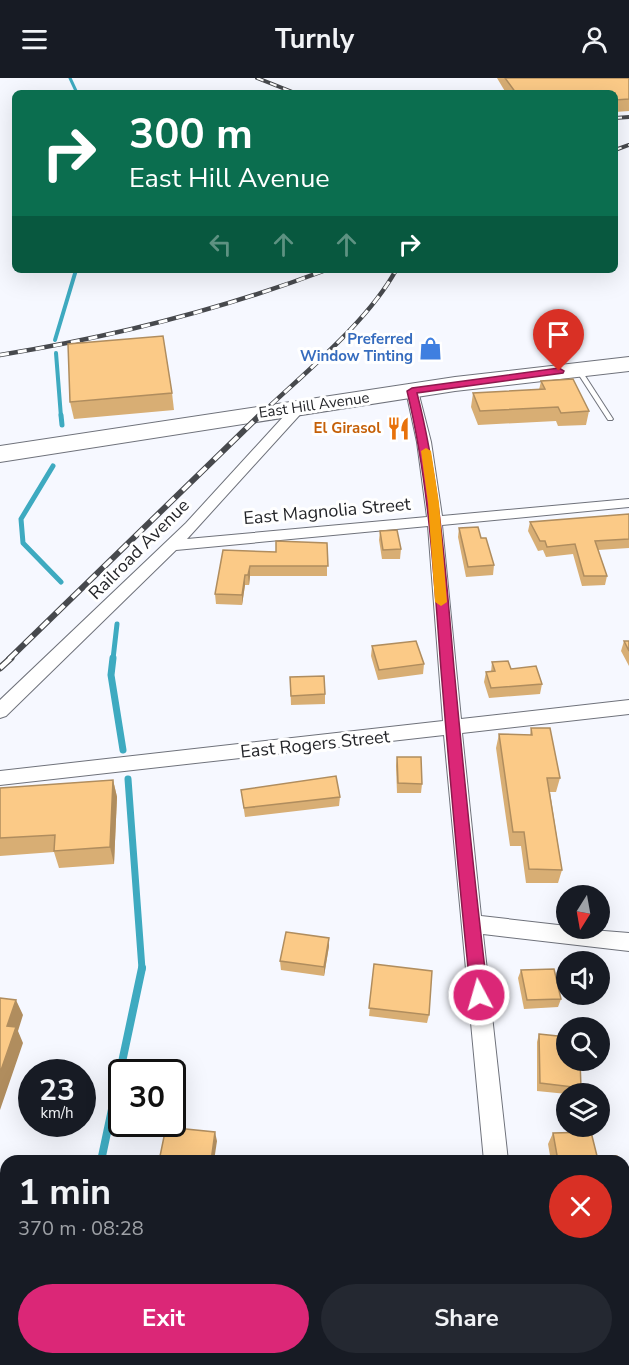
<!DOCTYPE html>
<html lang="en">
<head>
<meta charset="utf-8">
<style>
	body { margin:0; font-family:"Nunito Sans",sans-serif; background:#242831; color:#f1f3f6; height:100vh; display:flex; flex-direction:column; font-size:22px; white-space:nowrap }
	* { box-sizing:border-box; margin:0 }
	p { font-size:20px; color:#9ea1a6 }
	.icon { flex:none; width:33px; height:33px; fill:none; stroke:currentColor; stroke-width:2; stroke-linecap:round; stroke-linejoin:round }
	.map { position:relative; flex:1; overflow:hidden }
	.panel { position:absolute; left:0px; top:1077px; width:630px; height:210px; display:flex; flex-direction:column; background:#171b24; border-radius:18px 18px 0 0; box-shadow:0 6px 24px #0002 }
	.panel>* { flex:none }
	.hud { position:absolute; left:12px; top:12px; width:606px; height:183px; border-radius:9px; box-shadow:0 6px 24px #0002; background:#0b6e4f; color:#fff; overflow:hidden }
	.needle { width:39px; rotate:191deg }
	.fabs { position:absolute; left:556px; top:807px; display:grid; gap:12px }
	.fabs a { display:grid; place-items:center; width:54px; height:54px; border-radius:50%; background:#171b24; box-shadow:0 6px 24px #0002; font-size:30px }
	.speed { position:absolute; left:18px; top:981px; display:flex; gap:12px; font-size:30px; font-weight:700; text-align:center }
	.speed>* { display:grid; place-content:center; width:78px; height:78px; border-radius:50%; background:#171b24; box-shadow:0 6px 24px #0002; line-height:1 }
	.speed small { font-size:15px; font-weight:400 }
	.speed .limit { border:3px solid #111; border-radius:9px; background:#fff; color:#111 }
	.pin { position:absolute; display:grid; place-items:center; width:51px; height:51px; color:#fff; margin:-62px -26px; border-radius:50% 50% 50% 0; rotate:-45deg; box-shadow:0 0 6px #0007 }
	.pin .icon { rotate:45deg }
	.me { position:absolute; width:66px; margin:-33px; rotate:354deg; stroke-linejoin:round; filter:drop-shadow(0 0 4px #0008) }
	.turn { display:flex; align-items:center; gap:21px; height:126px; padding:0 18px; font-size:27px }
	.turn .icon { width:78px; height:78px; stroke-width:2.5 }
	.turn b { display:block; font-size:42px; line-height:51px }
	.lanes { display:flex; align-items:center; height:57px; padding:0 18px; background:#0003; justify-content:center; gap:30px; direction:ltr }
	.lanes .off { opacity:.35 }
	.round { display:grid; place-items:center; flex:none; width:63px; height:63px; border-radius:32px; background:#242831 }
	.overview { display:flex; align-items:center; justify-content:space-between; height:102px; padding:0 18px }
	h1 { font-size:36px; font-weight:700; line-height:45px }
	.action { display:flex; gap:12px; margin-top:auto; padding:12px 18px }
	.action a { flex:1; height:69px; border-radius:36px; background:#db2777; color:#fff; font-size:24px; font-weight:700; line-height:69px; text-align:center }
	.action a+a { background:#242831; color:#f1f3f6 }
	header { display:flex; justify-content:space-between; align-items:center; height:78px; padding:0 18px; background:#171b24; font-size:27px; font-weight:700 }
	.map>svg:first-child { display:block }
	.lines { fill:none; stroke-linecap:round; stroke-linejoin:round }
	.stream-far4 { stroke:#3eaac0; stroke-width:3 }
	.stream-far3 { stroke:#3eaac0; stroke-width:4 }
	.stream-far2 { stroke:#3eaac0; stroke-width:5 }
	.stream-far1 { stroke:#3eaac0; stroke-width:7 }
	.stream { stroke:#3eaac0; stroke-width:8 }
	.lane-casing { stroke:#6f727b; stroke-width:2 }
	.street-casing { stroke:#6f727b; stroke-width:2 }
	.secondary-casing { stroke:#6f727b; stroke-width:2 }
	.highway-casing { stroke:#6f727b; stroke-width:2 }
	.lane { fill:#fff; fill-rule:evenodd }
	.street { fill:#fff; fill-rule:evenodd }
	.secondary { fill:#fff; fill-rule:evenodd }
	.highway { fill:#fff; fill-rule:evenodd }
	.rail-far3-casing { stroke:#47494d; stroke-width:4 }
	.rail-far2-casing { stroke:#47494d; stroke-width:4.5 }
	.rail-far1-casing { stroke:#47494d; stroke-width:6 }
	.rail-casing { stroke:#47494d; stroke-width:7 }
	.rail-far3 { stroke:#fff; stroke-width:2; stroke-dasharray:7; stroke-linecap:butt }
	.rail-far2 { stroke:#fff; stroke-width:3; stroke-dasharray:9; stroke-linecap:butt }
	.rail-far1 { stroke:#fff; stroke-width:4; stroke-dasharray:11; stroke-linecap:butt }
	.rail { stroke:#fff; stroke-width:4.5; stroke-dasharray:14; stroke-linecap:butt }
	.wall { fill:#d8ae74 }
	.shaded-wall { fill:#b08d5e }
	.building { fill:#fbca87; stroke:#b08d5e; stroke-width:1.5 }
	.route { fill:#db2777; stroke:#8e194d; stroke-width:1.5 }
	.slow { fill:#f59e0b }
	.labels { text-anchor:middle; stroke-width:6; stroke-linejoin:round; paint-order:stroke }
	.far-shop-label { font-size:15px; font-weight:bold; fill:#366cbe; stroke:#fff; text-anchor:end }
	.far-street-label { font-size:15px; fill:#25262a; stroke:#fff }
	.far-food-label { font-size:15px; font-weight:bold; fill:#c56008; stroke:#fff; text-anchor:end }
	.street-label { font-size:18px; fill:#25262a; stroke:#fff }
</style>
</head>
<body>
<header><svg class="icon" aria-label="menu" viewBox="0 0 24 24"><path d="M4 6h16M4 12h16M4 18h16"/></svg>Turnly<svg class="icon" aria-label="person" viewBox="0 0 24 24"><circle cx="12" cy="8" r="4"/><path d="M4 21q1-7 8-7t8 7"/></svg></header>
<div class="map">
<svg width="629" height="1287" viewBox="0 0 629 1287">
	<rect width="100%" height="100%" fill="#f6f8ff"/>
	<g class="lines">
		<polyline class="stream-far4" points="70,0 77,15"/>
		<g class="stream-far3">
			<polyline points="55,262 76,192"/>
			<polyline points="56,275 61,339"/>
		</g>
		<g class="stream-far2">
			<polyline points="61,337 62,347"/>
			<polyline points="53,388 21,441 23,465 61,504"/>
			<polyline points="113,581 117,546"/>
		</g>
		<g class="stream-far1">
			<polyline points="113,580 111,597 123,672"/>
			<polyline points="128,701 142,891"/>
		</g>
		<g class="stream">
			<polyline points="101,1083 142,890"/>
			<polyline points="49,1287 52,1281"/>
		</g>
		<defs>
			<polygon id="lane" points="576,290 580,290 613,341 612,342 608,342 575,291"/>
			<g id="street">
				<polygon points="412,309 418,313 431,364 442,438 629,421 629,429 442,447 461,641 629,622 629,636 462,655 481,838 567,848 567,850 629,855 629,873 483,856 508,1083 484,1083 444,657 0,707 0,693 443,643 428,448 176,472 6,638 0,640 0,622 186,445 294,327 299,326 306,330 187,461 427,439 417,364 406,313"/>
				<rect x="500" y="1281" width="28" height="6"/>
			</g>
			<g id="secondary">
				<polygon points="0,1191 6,1192 6,1230 0,1229"/>
				<polygon points="624,1267 629,1269 629,1287 562,1287 559,1281 624,1281"/>
			</g>
			<polygon id="highway" points="629,279 629,293 455,313 0,384 0,368 455,299"/>
		</defs>
		<use href="#lane" class="lane-casing"/>
		<use href="#street" class="street-casing"/>
		<use href="#secondary" class="secondary-casing"/>
		<use href="#highway" class="highway-casing"/>
		<use href="#lane" class="lane"/>
		<use href="#street" class="street"/>
		<use href="#secondary" class="secondary"/>
		<use href="#highway" class="highway"/>
		<defs>
			<g id="rail-far3">
				<polyline points="257,0 295,15"/>
				<polyline points="615,40 629,39"/>
				<polyline points="615,72 629,67"/>
			</g>
			<g id="rail-far2">
				<path d="M0,277C112,259 220,232 326,192"/>
				<path d="M258,339C303,296 367,245 396,192"/>
			</g>
			<polyline id="rail-far1" points="9,581 260,337"/>
			<polyline id="rail" points="0,590 11,580"/>
		</defs>
		<use href="#rail-far3" class="rail-far3-casing"/>
		<use href="#rail-far2" class="rail-far2-casing"/>
		<use href="#rail-far1" class="rail-far1-casing"/>
		<use href="#rail" class="rail-casing"/>
		<use href="#rail-far3" class="rail-far3"/>
		<use href="#rail-far2" class="rail-far2"/>
		<use href="#rail-far1" class="rail-far1"/>
		<use href="#rail" class="rail"/>
	</g>
	<g class="wall">
		<polygon points="497,0 629,0 629,33 615,34 615,15 506,15"/>
		<polygon points="541,303 589,333 586,347 558,348 556,343 478,347 471,329 473,315 539,312"/>
		<polygon points="172,315 174,332 74,341 70,324"/>
		<polygon points="629,436 629,470 598,472 607,498 605,507 582,508 573,476 546,479 543,472 538,473 528,453 530,444"/>
		<polygon points="459,450 494,487 493,497 466,499 458,459"/>
		<polygon points="380,453 401,471 400,481 382,481 379,462"/>
		<polygon points="327,465 327,498 250,498 249,507 245,507 242,527 216,526 215,516 223,472 276,474"/>
		<polygon points="624,563 629,563 629,588 621,573"/>
		<polygon points="372,568 424,586 423,596 378,602 371,578"/>
		<polygon points="492,584 511,591 542,606 540,616 489,620 484,604 486,594 491,594"/>
		<polygon points="290,599 325,616 325,626 291,627"/>
		<polygon points="531,650 560,700 556,714 550,714 562,792 558,805 526,805 521,768 510,768 496,670 499,656 530,657"/>
		<polygon points="397,679 422,706 421,715 397,715 396,688"/>
		<polygon points="113,702 117,719 114,786 59,790 54,774 0,778 0,710"/>
		<polygon points="241,712 340,719 339,728 245,739"/>
		<polygon points="329,868 324,898 281,892 280,883"/>
		<polygon points="374,886 429,937 427,945 369,938"/>
		<polygon points="521,892 561,921 558,929 524,931 518,900"/>
		<polygon points="539,956 581,1010 578,1016 567,1016 537,1013 537,964"/>
		<polygon points="553,1055 597,1078 619,1083 551,1083 548,1066"/>
		<polygon points="624,1188 629,1189 629,1225 624,1225"/>
	</g>
	<g class="shaded-wall">
		<polygon points="250,488 250,498 249,507 248,497"/>
		<polygon points="245,497 245,507 242,527 242,517"/>
		<polygon points="113,702 117,719 114,786 110,769"/>
		<polygon points="329,860 329,868 324,898 324,889"/>
		<polygon points="16,922 23,937 18,953 23,965 0,1032 0,995 7,948"/>
		<polygon points="215,1054 217,1063 214,1083 211,1083"/>
	</g>
	<g class="building">
		<polygon points="505,0 629,0 629,21 615,22 615,15 516,15"/>
		<polygon points="163,258 172,315 70,324 68,266"/>
		<polygon points="573,301 589,333 561,335 558,329 480,333 473,315 545,311 541,303"/>
		<polygon points="629,436 629,461 595,463 607,498 584,498 575,466 547,469 545,463 540,463 530,444"/>
		<polygon points="478,449 481,460 486,460 494,487 468,489 459,450"/>
		<polygon points="397,452 401,471 383,472 380,453"/>
		<polygon points="276,463 327,465 328,488 250,488 248,497 245,497 242,517 215,516 223,472 276,474"/>
		<polygon points="416,563 424,586 379,592 372,568"/>
		<polygon points="624,563 629,563 629,573"/>
		<polygon points="508,583 511,591 536,588 542,606 491,610 486,594 495,593 492,584"/>
		<polygon points="324,598 325,616 291,618 290,599"/>
		<polygon points="531,650 550,650 560,700 547,700 562,792 529,791 524,754 513,754 499,656 532,657"/>
		<polygon points="397,679 421,679 422,706 398,705"/>
		<polygon points="336,698 340,719 244,730 241,712"/>
		<polygon points="113,702 110,769 54,773 55,757 0,760 0,710"/>
		<polygon points="286,854 329,860 324,889 280,883"/>
		<polygon points="374,886 432,893 429,937 369,930"/>
		<polygon points="554,891 561,921 527,922 521,892"/>
		<polygon points="0,920 16,922 7,948 16,949 0,995"/>
		<polygon points="539,956 567,959 567,982 580,982 581,1010 540,1005"/>
		<polygon points="166,1049 215,1054 211,1083 159,1083"/>
		<polygon points="591,1054 597,1078 617,1078 619,1083 558,1083 553,1055"/>
		<polygon points="624,1106 628,1122 624,1122"/>
		<polygon points="624,1188 629,1189 629,1219 624,1218"/>
	</g>
	<path class="route" d="M559,290L564,293L563,295L417,315C440,405 446,498 454,590C464,699 475,808 488,917L485,923L479,925L473,923L471,917C459,809 450,700 441,592C434,498 429,404 407,313L412,310Z"/>
	<polygon class="slow" points="426,370 431,373 439,425 447,524 441,528 435,524 428,425 421,373"/>
	<defs>
		<symbol id="shop-bare" viewBox="-9 -9 18 18"><path d="M-5-2.5h2.3a2.7 3.5 0 0 1 5.4 0H5L5.5 6h-11ZM-1.5-2.5h3a1.5 2.3 0 0 0-3 0Z" fill="#3f7fe0" stroke="#fff" stroke-width="2.5" paint-order="stroke"/></symbol>
		<symbol id="restaurant-bare" viewBox="-9 -9 18 18"><path d="M-5-6h1v4h1v-4h1v4h1v-4h1v5L-1.5 .5V6h-2V.5L-5-1ZM5-6V6H3V1.5H1.5Q1.5-4 5-6Z" fill="#e8710a" stroke="#fff" stroke-width="2.5" paint-order="stroke"/></symbol>
	</defs>
	<g fill-rule="evenodd">
		<use href="#shop-bare" x="414" y="254" width="33" height="33"/>
		<use href="#restaurant-bare" x="382" y="334" width="33" height="33"/>
	</g>
	<g class="labels">
		<g class="far-shop-label">
			<text x="413" y="266">Preferred<tspan x="413" dy="17">Window Tinting</tspan></text>
		</g>
		<g class="far-street-label">
			<text transform="translate(314 327) rotate(-8)" y="5">East Hill Avenue</text>
		</g>
		<g class="far-food-label">
			<text x="381" y="355">El Girasol</text>
		</g>
		<g class="street-label">
			<text transform="translate(327 433) rotate(-5)" y="6">East Magnolia Street</text>
			<text transform="translate(139 471) rotate(-45)" y="6">Railroad Avenue</text>
			<text transform="translate(315 666) rotate(-6)" y="6">East Rogers Street</text>
		</g>
	</g>
</svg>
<div class="fabs">
<a><svg class="needle" viewBox="-14 -14 28 28"><path d="M0-13l5 13h-10z" fill="#e53935"/><path d="M0 13l5-13h-10z" fill="#9ea1a6"/></svg></a>
<a><svg class="icon" aria-label="sound" viewBox="0 0 24 24"><path d="M4 9h4l5-4v14l-5-4H4zM17 9q2 3 0 6"/></svg></a>
<a><svg class="icon" aria-label="search" viewBox="0 0 24 24"><circle cx="10" cy="10" r="6"/><path d="M15 15l6 6"/></svg></a>
<a><svg class="icon" aria-label="layers" viewBox="0 0 24 24"><path d="M12 4l9 5-9 5-9-5zM3 14l9 5 9-5"/></svg></a>
</div>
<div class="speed"><div>23<small>km/h</small></div><div class="limit">30</div></div>
<div class="pin" style="left:559px;top:293px;background:#d93025"><svg class="icon" aria-label="arrive" viewBox="0 0 24 24"><path d="M6 21V4h12l-3 4 3 4H6"/></svg></div>
<svg class="me" style="left:479px;top:917px" viewBox="-20 -20 40 40"><circle r="17" fill="#db2777" stroke="#fff" stroke-width="3"/><path d="M0-11L8 9 0 5-8 9z" fill="#fff"/></svg>
<div class="hud">
<div class="turn"><svg class="icon" aria-label="right" viewBox="0 0 24 24"><path d="M7 20v-9h11M14 6l5 5-5 5"/></svg><div><b>300 m</b>East Hill Avenue</div></div>
<div class="lanes"><svg class="icon off" aria-label="left" viewBox="0 0 24 24"><path d="M17 20v-9H6M10 6l-5 5 5 5"/></svg><svg class="icon off" aria-label="ahead" viewBox="0 0 24 24"><path d="M12 20V5M6 11l6-6 6 6"/></svg><svg class="icon off" aria-label="ahead" viewBox="0 0 24 24"><path d="M12 20V5M6 11l6-6 6 6"/></svg><svg class="icon" aria-label="right" viewBox="0 0 24 24"><path d="M7 20v-9h11M14 6l5 5-5 5"/></svg></div>
</div>
<section class="panel">
<div class="overview"><div><h1>1 min</h1><p>370 m · 08:28</p></div><a class="round" style="background:#d93025;color:#fff"><svg class="icon" aria-label="close" viewBox="0 0 24 24"><path d="M6 6l12 12M18 6L6 18"/></svg></a></div>
<div class="action"><a>Exit</a><a>Share</a></div>
</section>
</div>
</body>
</html>
